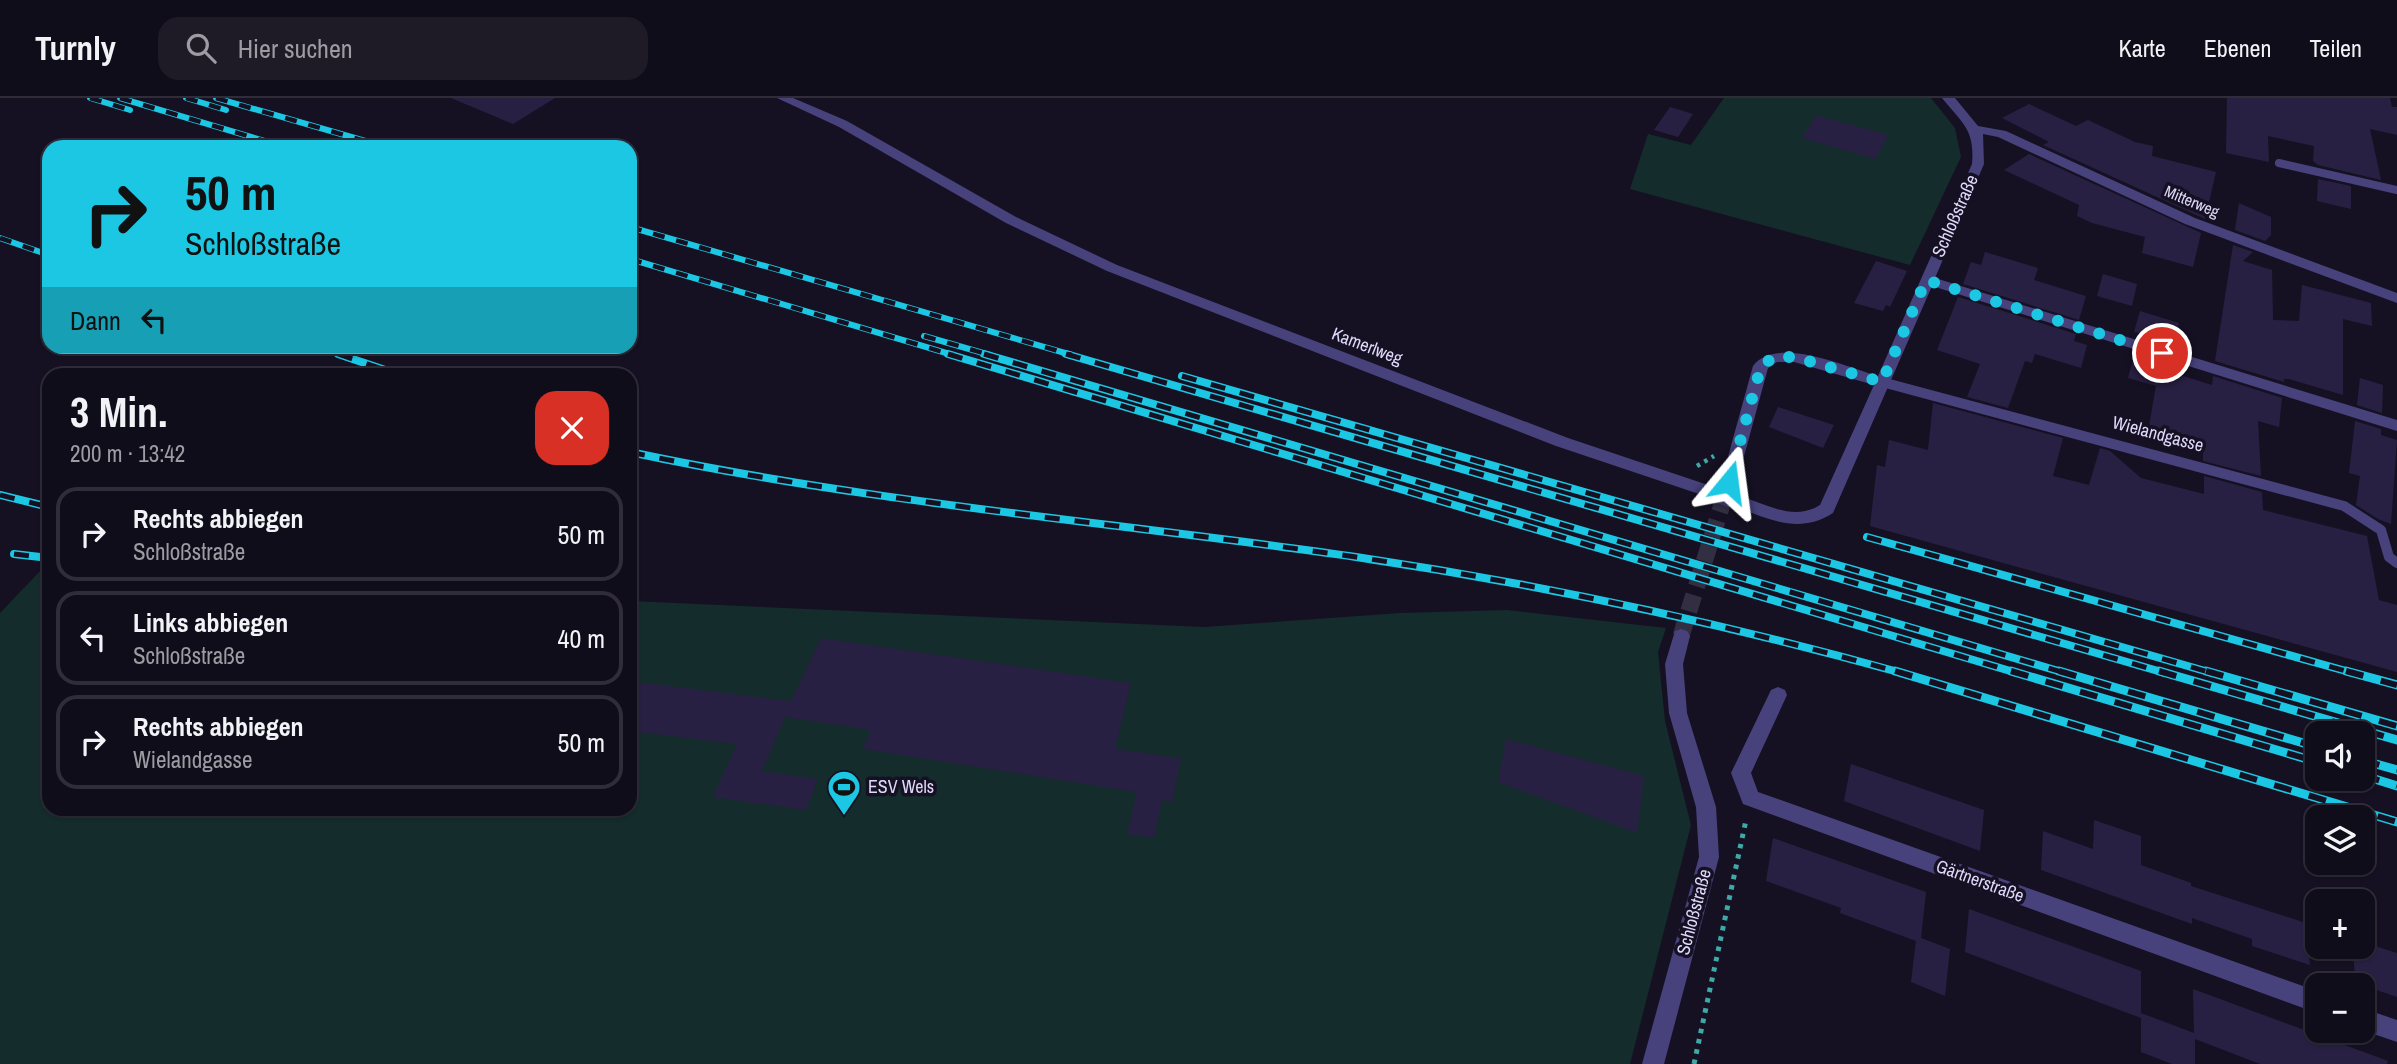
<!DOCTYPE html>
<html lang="de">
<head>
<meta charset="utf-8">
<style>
	body { margin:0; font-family:"Archivo Narrow",sans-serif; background:#1e1b27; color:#f1f3f6; height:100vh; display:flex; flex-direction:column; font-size:26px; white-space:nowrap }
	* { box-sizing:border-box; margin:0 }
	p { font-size:23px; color:#9c9ca2 }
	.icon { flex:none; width:38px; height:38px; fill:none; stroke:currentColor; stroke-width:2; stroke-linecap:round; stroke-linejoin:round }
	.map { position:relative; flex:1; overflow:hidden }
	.sheet { position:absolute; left:42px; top:270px; width:595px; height:448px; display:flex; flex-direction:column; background:#100d1a; border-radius:21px; box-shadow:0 2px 5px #0004,0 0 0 2px #302d39 }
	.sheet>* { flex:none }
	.top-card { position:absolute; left:42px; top:42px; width:595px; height:214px; border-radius:21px; box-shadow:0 2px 5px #0004,0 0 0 2px #302d39; background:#1cc7e3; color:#111; overflow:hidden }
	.controls { position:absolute; left:2305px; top:623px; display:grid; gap:14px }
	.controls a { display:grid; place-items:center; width:70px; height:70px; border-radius:14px; background:#100d1a; box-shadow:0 2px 5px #0004,0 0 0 2px #302d39; font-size:35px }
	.pin { position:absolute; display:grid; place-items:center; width:60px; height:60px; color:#fff; margin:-30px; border:4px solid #fff; border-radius:50%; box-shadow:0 2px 7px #0007 }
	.me { position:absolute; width:77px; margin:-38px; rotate:16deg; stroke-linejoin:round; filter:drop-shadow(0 0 5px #0008) }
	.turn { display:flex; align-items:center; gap:24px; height:147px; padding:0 28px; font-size:32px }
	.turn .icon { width:91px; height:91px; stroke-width:2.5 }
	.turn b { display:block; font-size:49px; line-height:60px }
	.then { display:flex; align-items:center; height:66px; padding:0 28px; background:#0003; gap:14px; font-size:26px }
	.round { display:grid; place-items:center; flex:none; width:74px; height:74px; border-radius:21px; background:#1e1b27 }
	.overview { display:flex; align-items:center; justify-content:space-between; height:119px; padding:0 28px }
	h1 { font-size:42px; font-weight:700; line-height:52px }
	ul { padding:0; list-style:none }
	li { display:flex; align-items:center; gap:21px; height:94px; margin:0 14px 10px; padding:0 14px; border:4px solid #302d39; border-radius:21px }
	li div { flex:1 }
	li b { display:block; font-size:26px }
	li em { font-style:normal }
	header { display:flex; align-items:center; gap:42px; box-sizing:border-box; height:98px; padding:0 35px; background:#100d1a; border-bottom:2px solid #302d39 }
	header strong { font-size:33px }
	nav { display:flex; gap:38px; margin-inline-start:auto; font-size:24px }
	.search { width:490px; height:63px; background:#1e1b27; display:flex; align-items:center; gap:18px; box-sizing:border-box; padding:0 24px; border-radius:21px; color:#9c9ca2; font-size:26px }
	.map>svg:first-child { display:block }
	.green { fill:#152c2c }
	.building { fill:#282042 }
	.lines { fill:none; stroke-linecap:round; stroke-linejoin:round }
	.minor-tunnel { stroke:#332f43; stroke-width:17; stroke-dasharray:17 9; stroke-linecap:butt }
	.path-far1 { stroke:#3ea9a6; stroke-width:4.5; stroke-dasharray:3.5 5; stroke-linecap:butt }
	.path { stroke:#3ea9a6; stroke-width:5; stroke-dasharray:4.5 6; stroke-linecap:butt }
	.service-far1 { stroke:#47427c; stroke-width:8 }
	.service { stroke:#47427c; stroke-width:10 }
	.minor { fill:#47427c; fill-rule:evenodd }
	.rail-far2-casing { stroke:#1cc7e3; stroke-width:6 }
	.rail-far1-casing { stroke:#1cc7e3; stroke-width:8 }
	.rail-casing { stroke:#1cc7e3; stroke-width:9 }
	.rail-far2 { stroke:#151123; stroke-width:4.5; stroke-dasharray:12; stroke-linecap:butt }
	.rail-far1 { stroke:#151123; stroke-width:5; stroke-dasharray:15; stroke-linecap:butt }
	.rail { stroke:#151123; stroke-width:6; stroke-dasharray:18; stroke-linecap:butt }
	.minor-bridge { stroke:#47427c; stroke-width:17 }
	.route { stroke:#1cc7e3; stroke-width:12; stroke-dasharray:0 21.6 }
	.labels { text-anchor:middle; stroke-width:7; stroke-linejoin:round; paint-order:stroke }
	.far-street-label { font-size:16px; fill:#ded8fa; stroke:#151123 }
	.street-label { font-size:18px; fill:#ded8fa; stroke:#151123 }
	.poi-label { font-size:18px; fill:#ded8fa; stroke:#151123; text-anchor:start }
</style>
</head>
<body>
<header>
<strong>Turnly</strong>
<div class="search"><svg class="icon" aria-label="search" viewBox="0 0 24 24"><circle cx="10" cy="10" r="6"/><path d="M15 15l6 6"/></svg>Hier suchen</div>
<nav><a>Karte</a><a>Ebenen</a><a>Teilen</a></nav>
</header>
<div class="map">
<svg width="2397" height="966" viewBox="0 0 2397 966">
	<rect width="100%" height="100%" fill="#151123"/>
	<g class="green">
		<polygon points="1724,0 1931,0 1955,30 1961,59 1910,167 1630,91 1648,36 1691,47"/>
		<polygon points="44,469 49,469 49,710 630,710 630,503 1204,529 1401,515 1507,512 1666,530 1658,554 1665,623 1691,727 1630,966 0,966 0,515"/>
	</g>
	<g class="building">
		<polygon points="451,0 555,0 513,26"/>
		<polygon points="2227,0 2390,0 2392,9 2397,9 2397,37 2370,31 2381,82 2318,67 2313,63 2314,48 2268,38 2269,64 2226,55"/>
		<polygon points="2029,6 2076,28 2088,22 2135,44 2153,48 2152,58 2216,74 2205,121 2043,47 2049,44 2002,20"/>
		<polygon points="1670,9 1693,16 1678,39 1654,32"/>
		<polygon points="1816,17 1888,37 1876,61 1802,40"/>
		<polygon points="2029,56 2201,135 2193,169 2142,155 2145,139 2092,125 2077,118 2079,107 2004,72"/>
		<polygon points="2318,81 2351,88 2351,111 2317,103"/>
		<polygon points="2239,105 2271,119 2271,137 2265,143 2235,132"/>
		<polygon points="2233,147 2253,154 2243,163 2272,172 2273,222 2299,223 2302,187 2371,205 2372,228 2343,221 2343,297 2289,281 2284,281 2284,284 2215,263"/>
		<polygon points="1985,154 2038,170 2034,182 2086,198 2079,222 1963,186 1971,164 1981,167"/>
		<polygon points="1876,163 1907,173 1890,209 1886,207 1883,213 1854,205"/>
		<polygon points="2103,176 2137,186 2132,208 2097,198"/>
		<polygon points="1958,199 2076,236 2074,243 2087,247 2081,270 2035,256 2032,265 2025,263 2008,310 1967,299 1980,266 1937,252"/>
		<polygon points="2140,213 2179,225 2173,250 2138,240 2140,235 2134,234"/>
		<polygon points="2135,254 2170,265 2167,273 2212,287 2213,278 2282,300 2279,329 2258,323 2261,378 2203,363 2203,352 2148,334 2156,288 2128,280"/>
		<polygon points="2360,280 2383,287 2382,315 2357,307"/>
		<polygon points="1933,305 2063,340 2053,378 2089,387 2100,350 2110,353 2141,380 2204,396 2204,378 2262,394 2263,412 2367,438 2379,502 2397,507 2397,574 1870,428 1877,367 1885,369 1889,342 1928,352"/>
		<polygon points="1778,309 1834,327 1823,350 1769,329"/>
		<polygon points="2355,323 2381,331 2381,337 2397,342 2391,426 2378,421 2356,407 2360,378 2349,375"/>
		<polygon points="821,540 1131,585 1115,651 1181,660 1172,704 1162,702 1154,740 1127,736 1137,694 863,651 871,632 785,619 762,673 818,681 806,712 713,699 737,646 630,633 630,583 791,603"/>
		<polygon points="1506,641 1644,678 1637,735 1498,684"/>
		<polygon points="1851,666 1984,712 1980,753 1844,703"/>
		<polygon points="2094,722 2141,738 2141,767 2191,785 2191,788 2306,825 2310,867 2252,848 2252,841 2192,820 2192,826 2041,772 2043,733 2093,751"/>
		<polygon points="1773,740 1926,794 1921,840 1950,851 1945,898 1911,884 1916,843 1840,815 1841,810 1766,783"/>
		<polygon points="1969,811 2141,873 2141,915 2194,935 2193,891 2388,963 2387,966 2260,966 2195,941 2195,966 2172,966 2141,954 2141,920 1965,854"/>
		<polygon points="2362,844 2397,855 2397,899 2356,885 2352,849 2362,849"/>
	</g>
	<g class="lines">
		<polyline class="minor-tunnel" points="1681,538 1729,384"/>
		<polyline class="path-far1" points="1697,368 1714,358"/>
		<polyline class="path" points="1694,966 1746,722"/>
		<polyline class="service-far1" points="2279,65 2397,92"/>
		<polyline class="service" points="1882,284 2344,408 2381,432 2389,459 2397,465"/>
		<g class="minor">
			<polygon points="777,0 793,0 847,23 1016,119 1117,167 1568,340 1717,390 1719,394 1711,400 1556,348 1107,173 1006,125 839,29"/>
			<path d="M1942,0H1955L1978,28L2006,33L2195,120L2397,195V205L2185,126L1998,39L1983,36L1984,66L1935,180L2397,322V333L1932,188L1833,415C1799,437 1768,421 1734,408L1732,404L1734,400L1740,398C1767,406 1793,424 1820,407L1874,287L1794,264H1777L1768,270L1737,384L1729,390L1721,384L1753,268C1777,237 1846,269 1878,278L1972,66C1975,31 1962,25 1942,0Z"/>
			<polygon points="1681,531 1687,533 1690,538 1683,566 1687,615 1716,709 1719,759 1664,966 1642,966 1699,759 1696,709 1669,615 1665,566 1675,533"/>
			<polygon points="1778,589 1785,592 1787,597 1751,675 1758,694 2317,893 2317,915 1743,706 1731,675 1771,592"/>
			<polygon points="2362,910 2397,922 2397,944 2362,932"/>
		</g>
		<defs>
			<g id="rail-far2">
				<polyline points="90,0 130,12"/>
				<polyline points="120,0 285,49"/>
				<polyline points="186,0 226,12"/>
				<polyline points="216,0 386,49"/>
				<polyline points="630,129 1072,257"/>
				<polyline points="0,140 49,157"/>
				<polyline points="630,161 953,257"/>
				<polyline points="924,238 990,257"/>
				<polyline points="316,248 343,257"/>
			</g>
			<g id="rail-far1">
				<polyline points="338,256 397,276"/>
				<polyline points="948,256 2017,575"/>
				<polyline points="984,256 2065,575"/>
				<polyline points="1066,256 2165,575"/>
				<polyline points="1182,278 2212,575"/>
				<path d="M630,354C869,405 1114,424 1356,459C1540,486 1722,525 1902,575"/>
				<polyline points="0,397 49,409"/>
				<polyline points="1867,439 2353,575"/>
				<polyline points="14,456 49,460"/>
			</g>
			<g id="rail">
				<polyline points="1895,573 2397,724"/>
				<polyline points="2011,573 2317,664"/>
				<polyline points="2059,573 2317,649"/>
				<polyline points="2159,573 2397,642"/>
				<polyline points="2206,573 2397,628"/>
				<polyline points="2346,573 2397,587"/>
				<polyline points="2362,662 2397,672"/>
				<polyline points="2362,677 2397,688"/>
			</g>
		</defs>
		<use href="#rail-far2" class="rail-far2-casing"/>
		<use href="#rail-far1" class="rail-far1-casing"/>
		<use href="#rail" class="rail-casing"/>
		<use href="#rail-far2" class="rail-far2"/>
		<use href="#rail-far1" class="rail-far1"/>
		<use href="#rail" class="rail"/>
		<polyline class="minor-bridge" points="1711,394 1740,404"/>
	</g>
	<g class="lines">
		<polyline class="route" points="1729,384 1761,268 1774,259 1794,259 1882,284 1926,182 2162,255"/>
	</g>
	<defs>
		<symbol id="stadium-pin" viewBox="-11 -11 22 30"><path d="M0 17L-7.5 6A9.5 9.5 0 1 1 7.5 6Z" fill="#1cc7e3" stroke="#151123"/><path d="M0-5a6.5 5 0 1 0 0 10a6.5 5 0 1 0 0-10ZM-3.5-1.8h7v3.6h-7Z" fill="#111"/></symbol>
	</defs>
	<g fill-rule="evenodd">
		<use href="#stadium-pin" x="825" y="670" width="38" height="52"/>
	</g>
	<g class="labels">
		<g class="far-street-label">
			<text transform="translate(2192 103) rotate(23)" y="6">Mitterweg</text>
		</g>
		<g class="street-label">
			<text transform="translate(1955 118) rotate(-66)" y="6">Schloßstraße</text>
			<text transform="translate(1367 248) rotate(21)" y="6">Kamerlweg</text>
			<text transform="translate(2158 336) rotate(15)" y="6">Wielandgasse</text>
			<text transform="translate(1980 783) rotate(20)" y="6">Gärtnerstraße</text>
			<text transform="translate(1694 814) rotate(-75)" y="6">Schloßstraße</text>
		</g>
		<g class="poi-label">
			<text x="868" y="695">ESV Wels</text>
		</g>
	</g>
</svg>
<div class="controls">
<a><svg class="icon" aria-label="sound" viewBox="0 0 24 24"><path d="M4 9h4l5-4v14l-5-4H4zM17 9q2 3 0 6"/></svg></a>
<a><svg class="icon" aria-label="layers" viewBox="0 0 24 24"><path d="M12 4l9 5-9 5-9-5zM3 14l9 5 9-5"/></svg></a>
<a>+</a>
<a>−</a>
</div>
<div class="pin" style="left:2162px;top:255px;background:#d93025"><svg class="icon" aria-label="arrive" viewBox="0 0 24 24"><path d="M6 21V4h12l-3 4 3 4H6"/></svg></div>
<svg class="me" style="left:1729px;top:384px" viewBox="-20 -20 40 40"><path d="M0-17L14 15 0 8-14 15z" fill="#1cc7e3" stroke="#fff" stroke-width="4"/></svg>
<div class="top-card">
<div class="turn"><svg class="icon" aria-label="right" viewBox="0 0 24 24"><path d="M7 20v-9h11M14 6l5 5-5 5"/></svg><div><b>50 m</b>Schloßstraße</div></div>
<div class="then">Dann<svg class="icon" aria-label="left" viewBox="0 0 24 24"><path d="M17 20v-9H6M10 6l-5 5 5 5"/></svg></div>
</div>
<section class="sheet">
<div class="overview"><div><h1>3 Min.</h1><p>200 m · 13:42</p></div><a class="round" style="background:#d93025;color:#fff"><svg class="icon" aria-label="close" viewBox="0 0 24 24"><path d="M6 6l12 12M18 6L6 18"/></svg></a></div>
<ul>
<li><svg class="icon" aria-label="right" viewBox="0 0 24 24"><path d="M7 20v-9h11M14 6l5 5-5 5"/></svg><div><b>Rechts abbiegen</b><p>Schloßstraße</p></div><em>50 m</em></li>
<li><svg class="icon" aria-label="left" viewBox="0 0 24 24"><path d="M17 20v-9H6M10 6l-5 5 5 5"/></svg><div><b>Links abbiegen</b><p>Schloßstraße</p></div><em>40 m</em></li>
<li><svg class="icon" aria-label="right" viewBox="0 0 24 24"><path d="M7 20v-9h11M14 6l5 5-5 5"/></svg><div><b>Rechts abbiegen</b><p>Wielandgasse</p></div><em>50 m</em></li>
</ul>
</section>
</div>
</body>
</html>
